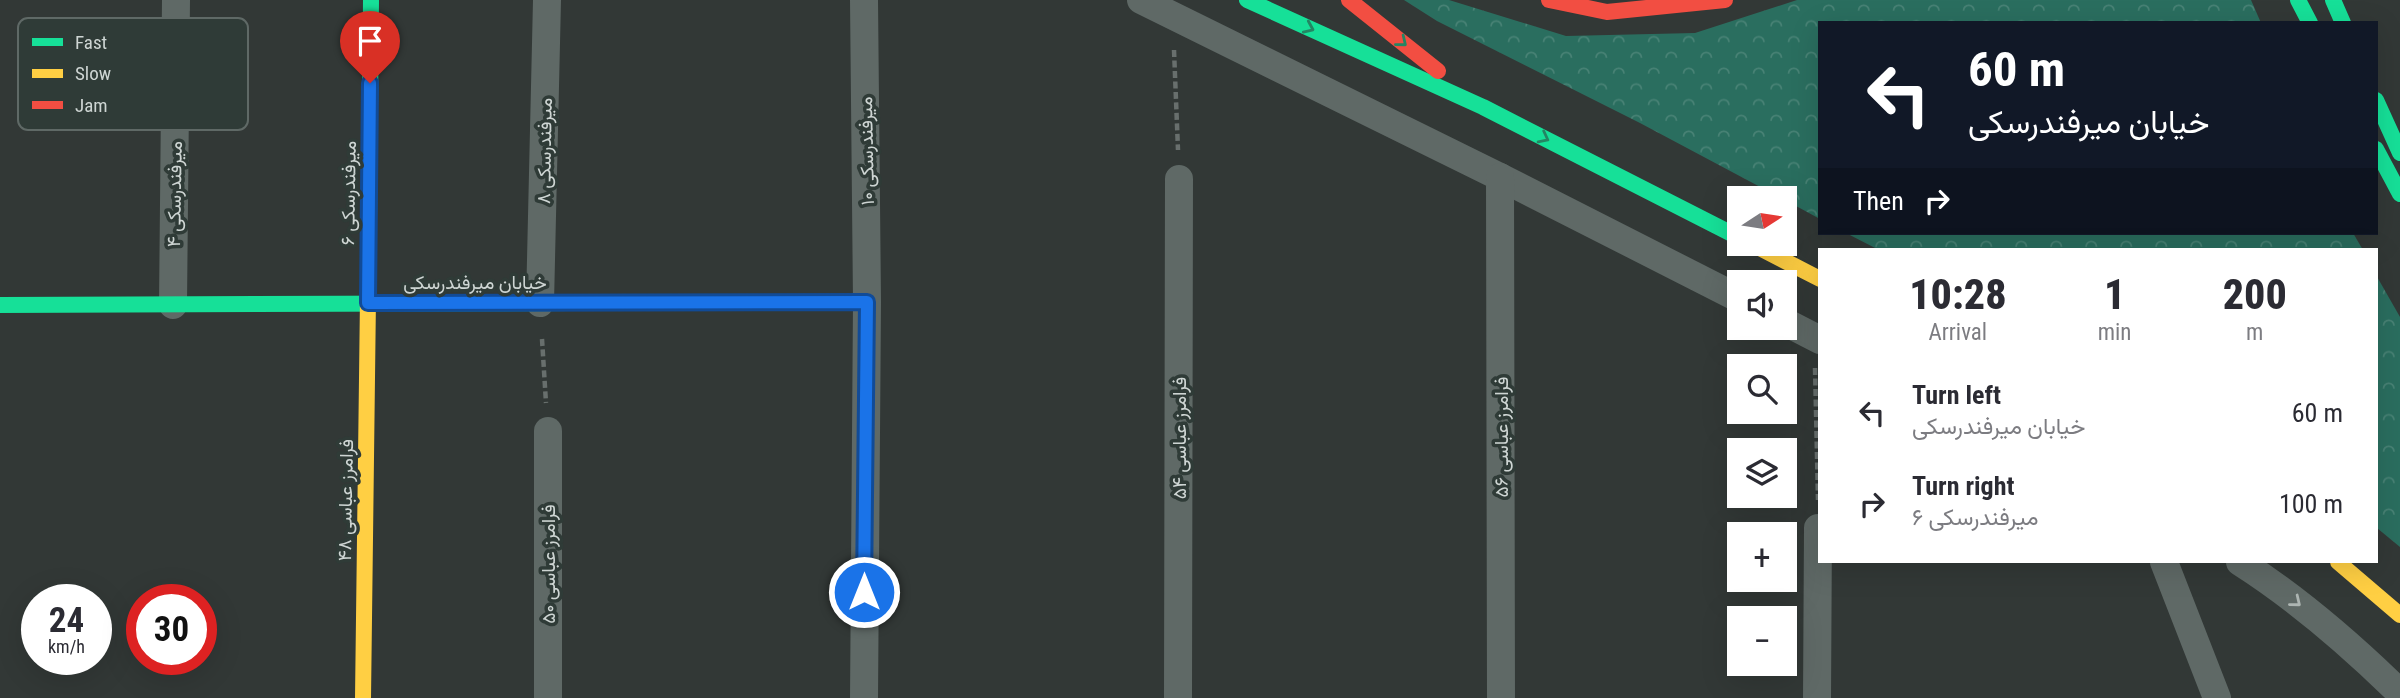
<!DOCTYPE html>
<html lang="en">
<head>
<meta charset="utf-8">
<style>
	body { margin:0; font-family:"Roboto Condensed",Vazirmatn,sans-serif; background:#f7f7f7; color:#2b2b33; height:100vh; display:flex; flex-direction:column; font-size:26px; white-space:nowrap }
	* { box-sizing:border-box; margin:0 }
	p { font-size:23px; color:#7c7c81 }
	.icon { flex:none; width:38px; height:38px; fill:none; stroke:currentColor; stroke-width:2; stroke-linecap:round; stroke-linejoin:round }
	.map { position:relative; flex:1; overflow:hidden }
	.details { position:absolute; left:1818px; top:248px; width:560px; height:315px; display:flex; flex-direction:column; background:#fff; border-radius:0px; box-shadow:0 7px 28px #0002 }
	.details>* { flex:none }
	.guide { position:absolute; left:1818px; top:21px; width:560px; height:214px; border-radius:0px; box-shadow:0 7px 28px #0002; background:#111827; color:#fff; overflow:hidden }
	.needle { width:46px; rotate:78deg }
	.buttons { position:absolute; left:1727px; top:186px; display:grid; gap:14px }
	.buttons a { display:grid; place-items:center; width:70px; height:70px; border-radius:0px; background:#fff; box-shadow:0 7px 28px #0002; font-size:35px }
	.speed { position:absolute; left:21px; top:584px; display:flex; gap:14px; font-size:35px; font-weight:700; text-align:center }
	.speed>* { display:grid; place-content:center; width:91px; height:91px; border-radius:50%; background:#fff; box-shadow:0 7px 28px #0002; line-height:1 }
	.speed small { font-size:18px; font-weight:400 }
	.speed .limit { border:10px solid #d22; background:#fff; color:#111 }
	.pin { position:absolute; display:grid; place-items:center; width:60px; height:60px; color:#fff; margin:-72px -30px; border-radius:50% 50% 50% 0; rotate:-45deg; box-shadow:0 0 7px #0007 }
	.pin .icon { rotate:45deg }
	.me { position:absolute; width:77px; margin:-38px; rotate:0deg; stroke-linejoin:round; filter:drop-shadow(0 0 5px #0008) }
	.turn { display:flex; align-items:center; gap:24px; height:147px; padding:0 35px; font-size:32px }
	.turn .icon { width:91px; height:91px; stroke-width:2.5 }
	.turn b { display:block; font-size:49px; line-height:60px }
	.then { display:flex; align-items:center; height:66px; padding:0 35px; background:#0003; gap:14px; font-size:26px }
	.eta { display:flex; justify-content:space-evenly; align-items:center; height:119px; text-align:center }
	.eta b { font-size:42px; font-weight:800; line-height:49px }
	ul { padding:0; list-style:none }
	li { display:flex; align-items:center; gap:21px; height:91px; padding:0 35px }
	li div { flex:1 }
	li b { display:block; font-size:26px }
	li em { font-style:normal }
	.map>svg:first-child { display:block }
	.forest { fill:url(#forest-crowns) }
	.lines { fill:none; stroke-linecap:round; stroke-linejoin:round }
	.path { stroke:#686f6d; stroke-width:4.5; stroke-dasharray:7 3.5; stroke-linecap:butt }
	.street { stroke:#5f6966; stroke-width:28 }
	.fast { stroke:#16e098; stroke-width:16 }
	.slow { stroke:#ffcf43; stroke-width:16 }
	.jam { stroke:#f24e42; stroke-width:16 }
	.oneway { stroke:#248563 }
	.oneway2 { stroke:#adb5b2 }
	.route-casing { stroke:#114b97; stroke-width:18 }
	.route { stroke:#1a73e8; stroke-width:12 }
	.labels { text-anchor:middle; stroke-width:7; stroke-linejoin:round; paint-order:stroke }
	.street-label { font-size:19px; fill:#ced5d3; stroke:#2f3b37 }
	.key { fill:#2f3b37; stroke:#5f6966; stroke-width:2 }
	.key-label { font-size:19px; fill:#ced5d3 }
</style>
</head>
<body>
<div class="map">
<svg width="2400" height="698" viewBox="0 0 2400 698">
	<defs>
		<pattern id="forest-crowns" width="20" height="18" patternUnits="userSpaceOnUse" patternTransform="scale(1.75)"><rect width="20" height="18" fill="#2a6e5f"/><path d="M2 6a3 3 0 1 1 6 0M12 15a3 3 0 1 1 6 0" fill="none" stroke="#488275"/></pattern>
	</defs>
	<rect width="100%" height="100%" fill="#323836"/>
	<g class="forest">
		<polygon points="1404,0 1449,0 1566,36 1695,33 1797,0 2251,0 2261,23 1820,23 1820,219 1785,200 1785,198 1781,198 1640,123 1437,21"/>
		<polygon points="1846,233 2353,233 2363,250 1879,250"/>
		<polygon points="2376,275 2400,317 2400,547 2377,528"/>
	</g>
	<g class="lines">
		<g class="path">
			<polyline points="1174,50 1178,150"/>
			<polyline points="542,339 546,403"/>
			<polyline points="1815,368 1818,500"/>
		</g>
		<g class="street">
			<polyline points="1141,0 1500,177 1740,299"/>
			<polyline points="1500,177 1501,698"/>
			<polyline points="540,303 547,0"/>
			<polyline points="173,305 176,0"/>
			<polyline points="1785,322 1820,340"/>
			<polyline points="548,431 548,698"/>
			<polyline points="2164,562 2217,698"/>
			<path d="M2240,562C2298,599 2351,645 2400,693"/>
			<polyline points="864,698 867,302 864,0"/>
			<polyline points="1178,698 1179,179"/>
			<polyline points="1817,698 1818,528"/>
		</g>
		<g class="fast">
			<polyline points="1247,0 1483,107 1740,238"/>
			<polyline points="2298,0 2310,23"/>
			<polyline points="2333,0 2343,23"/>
			<polyline points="2376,100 2400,153"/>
			<polyline points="2376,149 2400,194"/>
			<polyline points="369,218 371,0"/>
			<polyline points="0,305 867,302"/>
		</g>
		<g class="slow">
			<polyline points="1750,243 1820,279"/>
			<polyline points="2338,562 2400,615"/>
			<polyline points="363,698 369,218"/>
		</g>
		<g class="jam">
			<polyline points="1349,0 1438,71"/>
			<polyline points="1549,0 1607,12 1725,0"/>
		</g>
	</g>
	<defs><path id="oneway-chevron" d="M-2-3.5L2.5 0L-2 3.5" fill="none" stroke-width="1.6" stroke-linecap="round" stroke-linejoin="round" transform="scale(1.75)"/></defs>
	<g class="oneway">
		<use href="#oneway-chevron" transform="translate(1309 28) rotate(24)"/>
		<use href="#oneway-chevron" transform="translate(1402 42) rotate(39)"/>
		<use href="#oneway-chevron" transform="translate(1544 138) rotate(27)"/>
	</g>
	<use class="oneway2" href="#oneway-chevron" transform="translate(2296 602) rotate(39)"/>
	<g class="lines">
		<defs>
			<polyline id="route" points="370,83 368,303 867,302 864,592"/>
		</defs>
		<use href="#route" class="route-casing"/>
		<use href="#route" class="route"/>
	</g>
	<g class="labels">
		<g class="street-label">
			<text transform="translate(544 151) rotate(-89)" y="7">میرفندرسکی ۸</text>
			<text transform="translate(866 151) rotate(-91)" y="7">میرفندرسکی ۱۰</text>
			<text transform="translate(348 193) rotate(-89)" y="7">میرفندرسکی ۶</text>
			<text transform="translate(174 194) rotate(-89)" y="7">میرفندرسکی ۴</text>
			<text x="475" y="289">خیابان میرفندرسکی</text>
			<text transform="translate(1501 437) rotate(-90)" y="7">فرامرز عباسی ۵۶</text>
			<text transform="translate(1179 438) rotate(-90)" y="7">فرامرز عباسی ۵۴</text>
			<text transform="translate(345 500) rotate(-89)" y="7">فرامرز عباسی ۴۸</text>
			<text transform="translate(548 564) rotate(-90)" y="7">فرامرز عباسی ۵۰</text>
		</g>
	</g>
	<rect x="18" y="18" width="230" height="112" rx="10" class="key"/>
	<rect x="32" y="38" width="31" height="8" fill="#16e098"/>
	<rect x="32" y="69" width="31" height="9" fill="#ffcf43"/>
	<rect x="32" y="101" width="31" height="8" fill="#f24e42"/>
	<g class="key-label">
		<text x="75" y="49">Fast</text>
		<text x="75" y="80">Slow</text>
		<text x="75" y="112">Jam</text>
	</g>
</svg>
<div class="buttons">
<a><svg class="needle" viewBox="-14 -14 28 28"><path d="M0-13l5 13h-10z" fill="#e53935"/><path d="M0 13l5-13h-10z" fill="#7c7c81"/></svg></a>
<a><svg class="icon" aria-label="sound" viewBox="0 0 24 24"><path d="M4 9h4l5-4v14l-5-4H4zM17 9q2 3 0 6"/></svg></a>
<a><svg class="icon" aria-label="search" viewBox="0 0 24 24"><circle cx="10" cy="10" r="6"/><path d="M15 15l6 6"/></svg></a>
<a><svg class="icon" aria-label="layers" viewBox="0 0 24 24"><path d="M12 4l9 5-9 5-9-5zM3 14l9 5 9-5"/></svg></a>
<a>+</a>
<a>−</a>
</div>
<div class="speed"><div>24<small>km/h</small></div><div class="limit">30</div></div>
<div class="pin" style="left:370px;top:83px;background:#d93025"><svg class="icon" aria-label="arrive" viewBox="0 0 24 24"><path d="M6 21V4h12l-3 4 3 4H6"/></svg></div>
<svg class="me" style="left:864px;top:592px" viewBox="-20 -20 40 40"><circle r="17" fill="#1a73e8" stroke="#fff" stroke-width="3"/><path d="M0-11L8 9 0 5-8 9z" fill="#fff"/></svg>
<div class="guide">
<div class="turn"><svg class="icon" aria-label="left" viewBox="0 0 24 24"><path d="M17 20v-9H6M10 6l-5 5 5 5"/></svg><div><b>60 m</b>خیابان میرفندرسکی</div></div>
<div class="then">Then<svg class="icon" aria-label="right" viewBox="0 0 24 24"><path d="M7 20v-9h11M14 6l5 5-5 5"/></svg></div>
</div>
<section class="details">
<div class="eta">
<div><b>10:28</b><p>Arrival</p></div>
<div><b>1</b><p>min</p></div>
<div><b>200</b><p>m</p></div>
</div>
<ul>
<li><svg class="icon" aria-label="left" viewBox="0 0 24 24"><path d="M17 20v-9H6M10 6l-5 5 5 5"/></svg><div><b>Turn left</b><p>خیابان میرفندرسکی</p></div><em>60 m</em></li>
<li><svg class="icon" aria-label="right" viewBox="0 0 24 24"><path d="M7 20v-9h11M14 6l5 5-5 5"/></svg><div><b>Turn right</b><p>میرفندرسکی ۶</p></div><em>100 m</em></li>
</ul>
</section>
</div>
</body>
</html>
